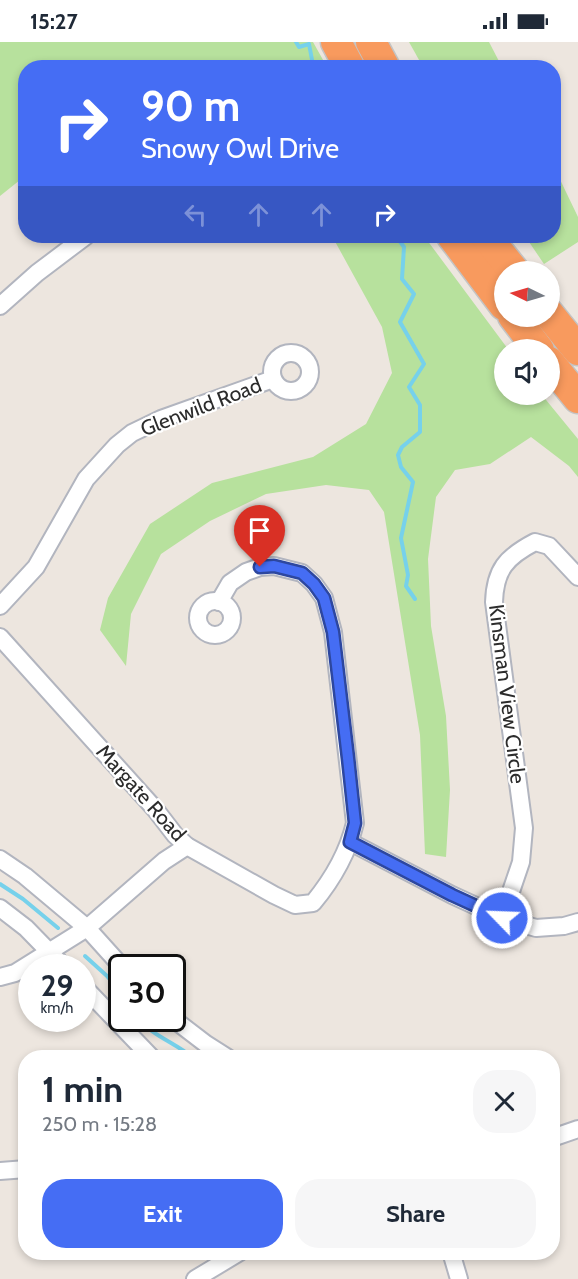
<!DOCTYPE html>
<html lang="en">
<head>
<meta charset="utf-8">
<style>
	body { margin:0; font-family:Cabin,sans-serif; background:#f6f6f7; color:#1f2937; height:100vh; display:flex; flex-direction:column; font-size:22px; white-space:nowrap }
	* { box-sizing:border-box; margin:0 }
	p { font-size:20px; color:#747a83 }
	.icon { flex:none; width:33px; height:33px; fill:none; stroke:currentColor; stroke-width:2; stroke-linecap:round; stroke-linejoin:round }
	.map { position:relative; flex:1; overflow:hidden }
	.drawer { position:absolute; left:18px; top:1008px; width:542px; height:210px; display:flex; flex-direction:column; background:#fff; border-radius:24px; box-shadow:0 3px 9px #0003 }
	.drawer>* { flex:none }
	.guide { position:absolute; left:18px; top:18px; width:543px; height:183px; border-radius:24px; box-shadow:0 3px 9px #0003; background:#456df4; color:#fff; overflow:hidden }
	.needle { width:39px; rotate:275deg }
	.controls { position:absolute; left:494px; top:219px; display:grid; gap:12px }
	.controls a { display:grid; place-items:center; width:66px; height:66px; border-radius:50%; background:#fff; box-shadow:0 3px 9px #0003; font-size:30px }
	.speed { position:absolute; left:18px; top:912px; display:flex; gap:12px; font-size:30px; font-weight:700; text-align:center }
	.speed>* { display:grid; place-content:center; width:78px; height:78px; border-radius:50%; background:#fff; box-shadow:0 3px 9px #0003; line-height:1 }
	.speed small { font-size:15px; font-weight:400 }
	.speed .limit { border:3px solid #111; border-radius:9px; background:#fff; color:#111 }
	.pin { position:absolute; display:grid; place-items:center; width:51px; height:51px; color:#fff; margin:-62px -26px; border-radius:50% 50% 50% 0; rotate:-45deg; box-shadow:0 0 6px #0007 }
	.pin .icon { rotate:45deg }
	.me { position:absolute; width:66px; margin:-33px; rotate:294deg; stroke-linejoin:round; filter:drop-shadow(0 0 4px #0008) }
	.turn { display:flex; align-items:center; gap:21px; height:126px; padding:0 24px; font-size:27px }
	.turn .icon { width:78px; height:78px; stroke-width:2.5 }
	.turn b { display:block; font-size:42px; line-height:51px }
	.lanes { display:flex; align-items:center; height:57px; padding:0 24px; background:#0003; justify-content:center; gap:30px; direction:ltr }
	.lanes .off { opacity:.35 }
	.round { display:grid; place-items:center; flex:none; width:63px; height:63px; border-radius:24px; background:#f6f6f7 }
	.overview { display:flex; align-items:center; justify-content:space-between; height:102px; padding:0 24px }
	h1 { font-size:36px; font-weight:800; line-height:45px }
	.cta { display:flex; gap:12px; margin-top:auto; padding:12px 24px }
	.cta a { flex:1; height:69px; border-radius:24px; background:#456df4; color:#fff; font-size:24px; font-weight:800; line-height:69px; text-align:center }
	.cta a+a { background:#f6f6f7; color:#1f2937 }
	.status { display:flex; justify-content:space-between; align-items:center; height:42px; padding:0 30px; background:#fff; direction:ltr }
	.status svg { height:16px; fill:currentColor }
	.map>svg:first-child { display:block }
	.green { fill:#b7e19d }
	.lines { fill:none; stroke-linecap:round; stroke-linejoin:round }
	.stream { stroke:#76d1eb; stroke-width:4 }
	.street-casing { stroke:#b2b5bf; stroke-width:20 }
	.highway-casing { stroke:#c4c4c4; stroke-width:33 }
	.street { stroke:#fff; stroke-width:16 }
	.highway { stroke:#f89a5e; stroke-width:30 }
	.route-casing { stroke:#2d479f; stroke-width:15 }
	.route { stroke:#456df4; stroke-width:10 }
	.labels { text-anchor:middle; stroke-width:4.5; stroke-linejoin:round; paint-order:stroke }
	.street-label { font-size:21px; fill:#2c2c2c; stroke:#fff }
</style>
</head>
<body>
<div class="status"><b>15:27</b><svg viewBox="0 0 49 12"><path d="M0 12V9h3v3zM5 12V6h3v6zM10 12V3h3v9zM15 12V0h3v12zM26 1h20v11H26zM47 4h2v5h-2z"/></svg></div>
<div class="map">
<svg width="578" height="1237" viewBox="0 0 578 1237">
	<rect width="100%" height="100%" fill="#ede6df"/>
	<g class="green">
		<polygon points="0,0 313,0 327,25 181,26 176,23 172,26 26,26 25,134 0,154"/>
		<polygon points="409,0 489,0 502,25 423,25"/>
		<polygon points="554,125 578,175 578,200 544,222 525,194 554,194"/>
		<polygon points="332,194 424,194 508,307 504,308 504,352 542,353 578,397 578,435 569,424 531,395 490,422 455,428 436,455 428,517 431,584 446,674 450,748 446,815 425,812 420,693 384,470 369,448 326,443 266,452 210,479 161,512 131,572 126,624 100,588 108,556 150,482 212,441 313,415 366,382 392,331 382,285"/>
	</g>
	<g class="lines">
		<g class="stream">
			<polyline points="296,0 299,5 309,2 313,23 321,26"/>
			<polyline points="396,194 404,205 402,237 414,252 400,280 424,322 409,345 420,363 420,390 402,405 398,413 401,425 413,440 401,496 408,533 406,544 415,557"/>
			<polyline points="0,842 23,857 58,886"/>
			<polyline points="85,914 107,934 122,952"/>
			<path d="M139,976C151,994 177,1001 193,1016"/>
		</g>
		<defs>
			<g id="street">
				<polyline points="0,264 37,231 86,194"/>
				<circle cx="291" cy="330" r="19"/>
				<circle cx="215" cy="576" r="17"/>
				<polyline points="0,564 36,525 86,437 117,403 132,391 161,377 273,337"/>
				<path d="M0,595L155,767L175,793L187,804L274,853L295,863L313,861C332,838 348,810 355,781L333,590L324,556L314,542L302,531L274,524L260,525L246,530L230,541L219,560"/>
				<polyline points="350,800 452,853 502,876 536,886 564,884 578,880"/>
				<polyline points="0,817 25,834 87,886 123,926"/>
				<polyline points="0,866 26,886 65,926"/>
				<path d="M502,876L521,820L524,786L494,560C495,528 506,515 535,500L549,504L578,535"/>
				<polyline points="0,935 15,931 87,886 164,819 187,804"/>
				<polyline points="82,943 152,1016"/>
				<polyline points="172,976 206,1002 228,1016"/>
				<polyline points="552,1096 578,1087"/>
				<polyline points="0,1129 26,1127"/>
				<polyline points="451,1210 459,1237"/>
				<polyline points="195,1237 240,1210"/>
			</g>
			<g id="highway">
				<polyline points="336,0 350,26"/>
				<polyline points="371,0 385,26"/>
				<polyline points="452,194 504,263"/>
				<polyline points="486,194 515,230"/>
				<polyline points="549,272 578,308"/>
				<polyline points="513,274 539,308"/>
				<polyline points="549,320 578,356"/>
			</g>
		</defs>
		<use href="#street" class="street-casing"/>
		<use href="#highway" class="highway-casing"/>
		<use href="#street" class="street"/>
		<use href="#highway" class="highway"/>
	</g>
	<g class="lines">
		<defs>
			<polyline id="route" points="260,525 274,524 302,531 314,542 324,556 333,590 348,716 355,781 350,800 452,853 502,876"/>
		</defs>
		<use href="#route" class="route-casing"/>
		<use href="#route" class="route"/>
	</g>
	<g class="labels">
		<g class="street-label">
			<text transform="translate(201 365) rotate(-21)" y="7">Glenwild Road</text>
			<text transform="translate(507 652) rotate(83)" y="7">Kinsman View Circle</text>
			<text transform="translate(141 751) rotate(48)" y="7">Margate Road</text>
		</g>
	</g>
</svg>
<div class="controls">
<a><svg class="needle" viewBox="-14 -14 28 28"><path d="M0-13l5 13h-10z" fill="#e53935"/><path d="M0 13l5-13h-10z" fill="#747a83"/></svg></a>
<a><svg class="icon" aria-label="sound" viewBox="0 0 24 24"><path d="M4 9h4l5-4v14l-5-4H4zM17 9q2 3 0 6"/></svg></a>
</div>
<div class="speed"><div>29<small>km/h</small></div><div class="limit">30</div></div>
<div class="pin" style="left:260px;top:525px;background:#d93025"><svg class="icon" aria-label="arrive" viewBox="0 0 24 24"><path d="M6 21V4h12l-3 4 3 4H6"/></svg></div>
<svg class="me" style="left:502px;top:876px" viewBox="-20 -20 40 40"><circle r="17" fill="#456df4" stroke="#fff" stroke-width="3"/><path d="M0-11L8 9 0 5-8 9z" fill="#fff"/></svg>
<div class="guide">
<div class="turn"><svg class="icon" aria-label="right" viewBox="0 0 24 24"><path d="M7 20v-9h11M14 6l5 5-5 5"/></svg><div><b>90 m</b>Snowy Owl Drive</div></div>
<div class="lanes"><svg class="icon off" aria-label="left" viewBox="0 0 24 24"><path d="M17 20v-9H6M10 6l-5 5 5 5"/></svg><svg class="icon off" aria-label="ahead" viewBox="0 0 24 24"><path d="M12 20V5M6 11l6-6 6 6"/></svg><svg class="icon off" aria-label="ahead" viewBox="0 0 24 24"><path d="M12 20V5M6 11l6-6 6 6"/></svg><svg class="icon" aria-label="right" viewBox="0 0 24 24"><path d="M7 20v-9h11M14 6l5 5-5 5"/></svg></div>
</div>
<section class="drawer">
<div class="overview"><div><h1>1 min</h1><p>250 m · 15:28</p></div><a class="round"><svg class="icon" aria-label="close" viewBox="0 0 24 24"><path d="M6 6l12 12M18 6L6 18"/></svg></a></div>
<div class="cta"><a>Exit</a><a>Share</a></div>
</section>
</div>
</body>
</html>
